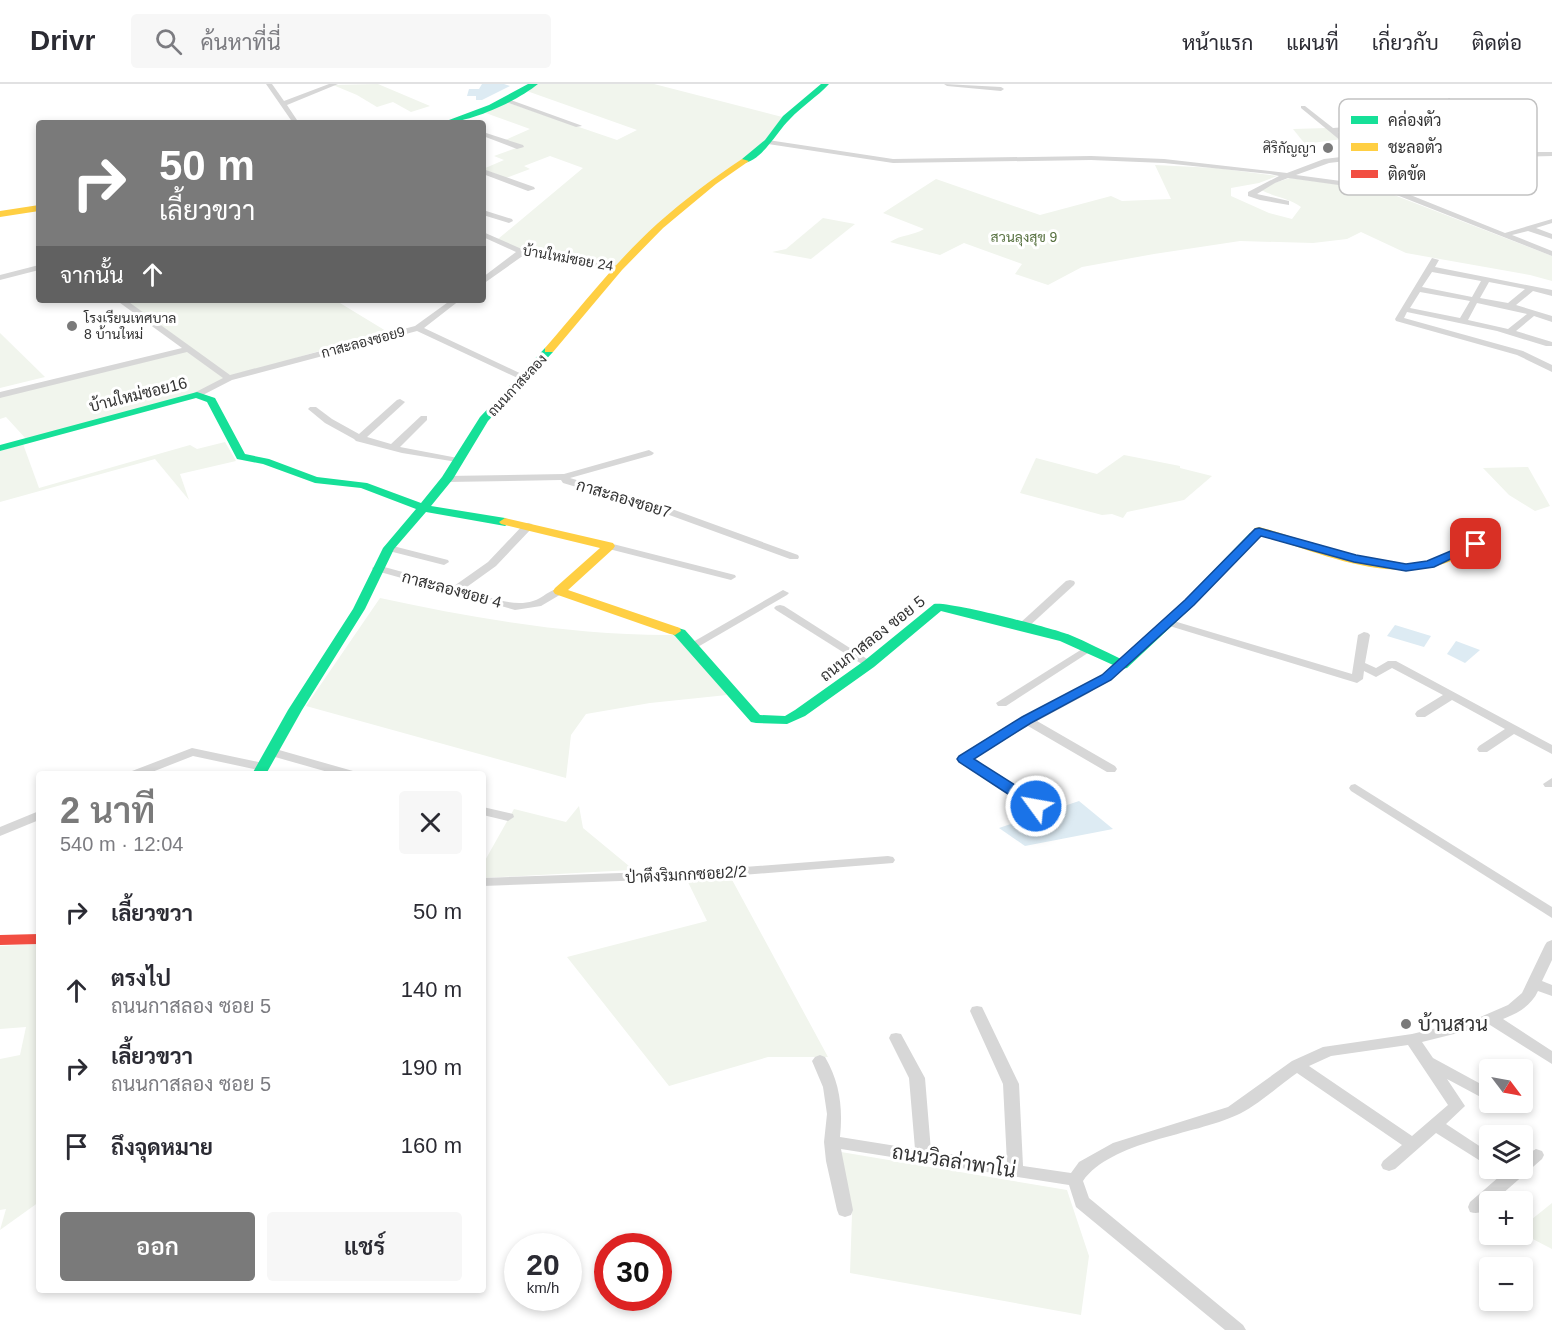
<!DOCTYPE html>
<html lang="th">
<head>
<meta charset="utf-8">
<style>
	body { margin:0; font-family:Helvetica,Sarabun,sans-serif; background:#f7f7f7; color:#2b2b33; height:100vh; display:flex; flex-direction:column; font-size:22px; white-space:nowrap }
	* { box-sizing:border-box; margin:0 }
	p { font-size:20px; color:#7c7c81 }
	.icon { flex:none; width:33px; height:33px; fill:none; stroke:currentColor; stroke-width:2; stroke-linecap:round; stroke-linejoin:round }
	.map { position:relative; flex:1; overflow:hidden }
	.sheet { position:absolute; left:36px; top:687px; width:450px; height:522px; display:flex; flex-direction:column; background:#fff; border-radius:6px; box-shadow:0 3px 9px #0003 }
	.sheet>* { flex:none }
	.hud { position:absolute; left:36px; top:36px; width:450px; height:183px; border-radius:6px; box-shadow:0 3px 9px #0003; background:#7a7a7a; color:#fff; overflow:hidden }
	.needle { width:39px; rotate:122deg }
	.controls { position:absolute; left:1479px; top:975px; display:grid; gap:12px }
	.controls a { display:grid; place-items:center; width:54px; height:54px; border-radius:6px; background:#fff; box-shadow:0 3px 9px #0003; font-size:30px }
	.speed { position:absolute; left:504px; top:1149px; display:flex; gap:12px; font-size:30px; font-weight:700; text-align:center }
	.speed>* { display:grid; place-content:center; width:78px; height:78px; border-radius:50%; background:#fff; box-shadow:0 3px 9px #0003; line-height:1 }
	.speed small { font-size:15px; font-weight:400 }
	.speed .limit { border:9px solid #d22; background:#fff; color:#111 }
	.pin { position:absolute; display:grid; place-items:center; width:51px; height:51px; color:#fff; margin:-26px; border-radius:12px; box-shadow:0 3px 9px #0006 }
	.me { position:absolute; width:66px; margin:-33px; rotate:302deg; stroke-linejoin:round; filter:drop-shadow(0 0 4px #0008) }
	.turn { display:flex; align-items:center; gap:21px; height:126px; padding:0 24px; font-size:27px }
	.turn .icon { width:78px; height:78px; stroke-width:2.5 }
	.turn b { display:block; font-size:42px; line-height:51px }
	.then { display:flex; align-items:center; height:57px; padding:0 24px; background:#0003; gap:12px; font-size:22px }
	.round { display:grid; place-items:center; flex:none; width:63px; height:63px; border-radius:6px; background:#f7f7f7 }
	.headline { display:flex; align-items:center; justify-content:space-between; height:102px; padding:0 24px }
	h1 { font-size:36px; font-weight:600; line-height:45px; color:#7a7a7a }
	.action { display:flex; gap:12px; margin-top:auto; padding:12px 24px }
	.action a { flex:1; height:69px; border-radius:6px; background:#7a7a7a; color:#fff; font-size:24px; font-weight:600; line-height:69px; text-align:center }
	.action a+a { background:#f7f7f7; color:#2b2b33 }
	ul { padding:0; list-style:none }
	li { display:flex; align-items:center; gap:18px; height:78px; padding:0 24px }
	li div { flex:1 }
	li b { display:block; font-size:22px }
	li em { font-style:normal }
	header { display:flex; align-items:center; gap:36px; box-sizing:border-box; height:84px; padding:0 30px; background:#fff; border-bottom:2px solid #e1e1e2 }
	header strong { font-size:28px }
	nav { display:flex; gap:33px; margin-inline-start:auto; font-size:21px }
	.search { width:420px; height:54px; background:#f7f7f7; display:flex; align-items:center; gap:15px; box-sizing:border-box; padding:0 21px; border-radius:6px; color:#7c7c81; font-size:22px }
	.map>svg:first-child { display:block }
	.green { fill:#f1f5ed }
	.water { fill:#ddebf3 }
	.lines { fill:none; stroke-linecap:round; stroke-linejoin:round }
	.street { fill:#d7d7d7; fill-rule:evenodd }
	.fast { fill:#16e098; fill-rule:evenodd }
	.slow { fill:#ffcf43; fill-rule:evenodd }
	.jam { fill:#f24e42; fill-rule:evenodd }
	.route { fill:#1a73e8; stroke:#114b97; stroke-width:1.5 }
	.poi-dot { fill:#7a7a7a; stroke:#fff; stroke-width:2 }
	.labels { text-anchor:middle; stroke-width:6; stroke-linejoin:round; paint-order:stroke }
	.far-poi-label { font-size:14px; fill:#333; stroke:#fff; text-anchor:end }
	.far-park-label { font-size:14px; fill:#56703f; stroke:#fff }
	.far-street-label { font-size:14px; fill:#333; stroke:#fff }
	.street-label { font-size:16px; fill:#333; stroke:#fff }
	.near-poi-label { font-size:20px; fill:#333; stroke:#fff; text-anchor:start }
	.near-street-label { font-size:20px; fill:#333; stroke:#fff }
	.key { fill:#fff; stroke:#c2c2c2; stroke-width:1.5 }
	.key-label { font-size:16px; fill:#333 }
</style>
</head>
<body>
<header>
<strong>Drivr</strong>
<div class="search"><svg class="icon" aria-label="search" viewBox="0 0 24 24"><circle cx="10" cy="10" r="6"/><path d="M15 15l6 6"/></svg>ค้นหาที่นี่</div>
<nav><a>หน้าแรก</a><a>แผนที่</a><a>เกี่ยวกับ</a><a>ติดต่อ</a></nav>
</header>
<div class="map">
<svg width="1552" height="1246" viewBox="0 0 1552 1246">
	<rect width="100%" height="100%" fill="#fff"/>
	<g class="green">
		<polygon points="378,0 430,22 411,28 393,18 377,23 357,11 333,1"/>
		<polygon points="538,0 654,0 786,34 768,58 717,96 619,184 522,168 498,155 583,84 550,72 524,82 530,85 506,94 483,85 504,76 494,72 519,63 503,57 530,45 480,27 503,17 617,56 637,46 524,6"/>
		<polygon points="1327,44 1342,55 1305,60 1293,45"/>
		<path d="M1155,81L1216,84L1277,92L1259,99L1231,104V112L1269,129L1292,135L1301,123C1290,114 1274,113 1261,106L1271,100L1290,94L1381,106L1552,172V197L1530,191L1406,169L1361,148L1347,155L1313,159L1240,157L1154,170L1082,183L1048,201L1015,190L1022,180L964,159L940,171L890,158C902,150 913,152 924,145L883,129L936,95L1040,131L1111,112L1122,117L1171,115Z"/>
		<polygon points="823,134 855,140 811,175 772,168 786,165"/>
		<polygon points="120,216 335,216 386,247 229,294 197,311 27,356 6,333 0,335 0,311 189,266"/>
		<polygon points="0,249 45,293 0,304"/>
		<polygon points="225,358 236,377 180,390 189,416 155,375 0,418 0,367 23,360 39,404 190,361 197,365"/>
		<polygon points="1124,371 1180,382 1180,384 1212,392 1184,416 1127,428 1123,434 1112,430 1102,431 1020,409 1036,374 1097,390"/>
		<polygon points="1528,383 1550,422 1535,427 1509,411 1483,384"/>
		<path d="M380,514C477,535 576,552 676,551L727,611L650,619L586,630L571,651L566,694L306,622Z"/>
		<polygon points="579,722 583,744 629,782 631,786 483,794 483,780 514,725 566,738"/>
		<polygon points="730,792 828,973 768,973 669,1002 567,873 707,837 686,794"/>
		<polygon points="39,860 39,1118 0,1146 6,1125 0,1126 0,975 20,971 26,943 0,945 0,862"/>
		<polygon points="841,1068 1067,1106 1089,1172 1081,1231 850,1189 852,1130"/>
		<polygon points="1552,1119 1552,1165 1523,1150 1522,1143"/>
	</g>
	<g class="water">
		<polygon points="482,0 504,0 510,2 482,16 476,16 476,12 467,12 469,5 479,5"/>
		<polygon points="1395,541 1431,552 1424,563 1387,552"/>
		<polygon points="1456,557 1480,566 1465,579 1447,570"/>
		<polygon points="1079,717 1113,745 1025,762 999,744"/>
	</g>
	<g class="lines">
		<g class="street">
			<polygon points="266,0 272,0 284,17 329,0 338,0 287,21 299,39 293,39"/>
			<polygon points="944,0 1001,3 1004,5 1001,7 947,2"/>
			<polygon points="505,14 580,41 582,42 576,43 503,17 502,16"/>
			<path d="M1449,14L1533,68H1552V72L1468,74L1379,73L1329,79L1296,91L1393,104L1505,149L1552,135V139L1536,144L1552,150V155L1528,147L1512,151L1552,167V172L1389,108L1288,94L1275,99L1257,110L1289,117V121L1260,116L1248,112V108L1279,92L1270,90L1164,79L1091,76L893,79L768,60L764,58L768,56L893,75L1091,72L1164,75L1287,89L1324,75L1358,71L1301,24V22H1305L1333,44L1371,41L1348,23L1347,22L1350,20L1379,41L1417,38L1394,21V19L1396,18L1425,38L1472,34L1447,17L1446,16ZM1478,38L1524,68H1468L1430,41ZM1422,42L1458,68L1416,69L1384,45ZM1376,45L1407,69L1366,70L1338,48Z"/>
			<polygon points="483,48 523,61 524,63 517,65 483,52"/>
			<polygon points="483,85 534,103 535,105 528,107 483,90"/>
			<polygon points="483,126 512,135 513,137 509,139 483,131"/>
			<polygon points="483,148 524,166 619,182 623,184 619,186 524,171 483,200 483,193 516,168 483,153"/>
			<path d="M1432,174L1439,176L1435,183L1552,206V212L1533,207L1516,221L1552,232V238L1534,232L1516,247L1552,258V262H1546L1497,247L1407,228L1404,234L1523,267L1552,281V288L1517,271L1396,237L1395,235ZM1432,188L1481,197L1472,213L1422,203ZM1489,198L1525,205L1508,219L1480,214ZM1420,208L1470,217L1460,234L1410,224ZM1477,219L1527,230L1508,245L1468,236Z"/>
			<polygon points="39,181 39,186 0,196 0,191"/>
			<polygon points="116,216 126,216 230,291 415,242 451,216 460,216 424,244 530,294 528,296 522,296 417,247 232,296 197,314 194,313 194,309 223,294 187,268 0,314 0,308 182,264"/>
			<polygon points="400,315 405,318 403,320 367,353 391,360 421,332 427,332 427,336 400,363 463,375 463,379 402,369 356,357 354,355 325,339 308,325 310,323 316,323 332,335 359,350 397,316"/>
			<polygon points="649,366 654,369 652,371 570,394 669,424 798,471 799,473 798,475 790,475 661,428 563,399 561,396 447,398 442,395 447,392 564,390"/>
			<path d="M528,439L532,440L533,442L532,444L496,482L464,505C485,511 511,524 533,517C544,514 551,503 563,505L565,507L563,509L541,522L515,526L373,486L372,484L377,481L454,502L488,478L524,440Z"/>
			<polygon points="609,459 735,491 736,493 731,496 605,464 604,462"/>
			<polygon points="389,461 448,476 449,478 444,481 385,466 384,464 385,462"/>
			<polygon points="1070,496 1074,497 1075,499 1074,501 1027,544 1019,544 1017,542 1019,540 1066,497"/>
			<polygon points="783,506 789,509 787,511 696,564 688,564 686,562"/>
			<polygon points="780,521 784,522 875,580 873,582 865,582 776,526 774,524 776,522"/>
			<polygon points="1167,535 1352,590 1358,551 1364,548 1368,549 1370,551 1365,579 1376,584 1388,577 1396,577 1552,661 1552,670 1514,650 1487,668 1479,668 1477,665 1479,662 1505,645 1452,616 1425,633 1417,633 1415,630 1417,627 1443,611 1392,584 1376,593 1364,587 1363,595 1357,599 1163,540 1161,538"/>
			<polygon points="1087,562 1091,563 1093,565 1091,567 1006,622 998,622 996,619"/>
			<polygon points="1122,578 1126,579 1128,581 1126,583 1089,609 1037,637 1115,682 1117,685 1115,688 1107,688 1028,642 972,675 1041,719 1042,722 1041,725 1036,726 958,675 979,659 1023,633 1080,604"/>
			<polygon points="192,664 263,679 269,683 263,687 193,672 147,690 130,690 132,687"/>
			<polygon points="272,664 353,687 355,690 335,690 268,671 266,668"/>
			<polygon points="1552,694 1552,703 1545,703 1543,700"/>
			<polygon points="1355,700 1552,823 1552,834 1351,707 1349,704 1351,701"/>
			<polygon points="483,723 513,730 514,733 508,737 483,731"/>
			<polygon points="39,727 39,736 0,752 0,743"/>
			<polygon points="888,772 893,773 895,776 893,779 705,794 483,802 483,794 705,786"/>
			<path d="M1552,856V876L1542,897L1552,901V912L1538,907C1531,922 1518,929 1503,935L1552,967V980L1490,941L1422,958L1433,974L1490,1005V1018L1447,995L1465,1022L1446,1040L1490,1069V1083L1436,1049L1395,1085L1389,1087L1383,1085L1381,1081L1383,1077L1402,1061L1297,989C1281,1000 1254,1024 1237,1031C1194,1051 1111,1057 1083,1097L1089,1114L1243,1241L1246,1246H1225L1076,1123L1069,1101L841,1065L853,1126L851,1131L845,1133L839,1131L837,1126L826,1077L824,1058L827,1030L823,1003L812,977L815,973L820,971L825,973C840,999 843,1024 840,1053L915,1065L909,994L889,954L891,950L896,949L901,950L925,994L931,1067L1007,1079L1003,1000L970,927L972,923L977,922L982,923L1019,1000L1023,1082L1071,1089L1079,1078L1113,1059L1228,1023L1292,977L1323,963L1412,950L1478,934L1508,921L1522,909L1545,861L1547,858ZM1408,961L1448,1021L1412,1052L1309,982L1331,972Z"/>
			<path d="M1536,1065L1542,1067L1544,1071L1542,1075L1493,1118H1490V1121C1483,1127 1479,1131 1470,1128L1468,1123L1470,1118L1500,1092L1493,1084H1522V1073Z"/>
		</g>
		<g class="fast">
			<path d="M528,0H538C516,18 469,39 441,39L489,21Z"/>
			<path d="M821,0H829C817,13 802,22 790,35C778,46 760,80 742,79V75L765,56L783,32Z"/>
			<polygon points="549,263 553,264 553,268 488,337 453,395 431,422 505,434 511,438 505,442 426,428 394,465 365,525 302,626 266,690 252,690 288,626 353,525 383,464 416,425 361,404 315,399 263,380 237,375 207,318 196,314 0,367 0,361 197,308 215,314 245,370 269,375 317,393 367,399 421,419 442,393 480,333 545,264"/>
			<path d="M1254,448L1258,449L1260,452L1258,455L1193,522L1127,584L1122,585L1060,557L941,527L874,583L805,632L787,640L756,639L751,638L675,552L669,547L675,543L685,546L760,631L785,632L795,626L864,577L934,520C949,517 1051,544 1070,551C1087,558 1104,567 1121,575L1185,516L1250,449Z"/>
		</g>
		<g class="slow">
			<path d="M742,75L749,77L716,100L663,144L622,186L553,268H545V264C582,222 616,177 657,140C684,116 712,95 742,75Z"/>
			<polygon points="39,121 39,127 0,133 0,127"/>
			<polygon points="505,434 613,459 615,462 613,465 568,506 680,544 681,547 675,551 670,550 555,510 553,507 555,504 600,464 501,440 499,438"/>
			<path d="M1259,443C1307,455 1381,490 1430,477C1444,473 1458,464 1472,458L1476,457L1482,461C1476,467 1466,470 1458,474C1395,504 1323,470 1261,451L1258,455H1250L1248,452L1255,444Z"/>
		</g>
		<polygon class="jam" points="39,850 39,860 0,861 0,851"/>
	</g>
	<polygon class="route" points="1259,444 1356,471 1406,480 1427,477 1472,458 1481,458 1482,460 1434,483 1406,487 1354,478 1261,452 1194,521 1111,596 1031,639 974,675 1042,718 1044,722 1042,725 1031,725 959,678 957,675 959,672 1022,633 1102,591 1185,516 1255,445"/>
	<g class="poi-dot">
		<circle cx="1328" cy="64" r="6"/>
		<circle cx="72" cy="242" r="6"/>
		<circle cx="1406" cy="940" r="6"/>
	</g>
	<g class="labels">
		<g class="far-poi-label">
			<text x="1316" y="69">ศิริกัญญา</text>
			<text x="84" y="239" text-anchor="start">โรงเรียนเทศบาล<tspan x="84" dy="16">8 บ้านใหม่</tspan></text>
		</g>
		<g class="far-park-label">
			<text x="1024" y="158">สวนลุงสุข 9</text>
		</g>
		<g class="far-street-label">
			<text transform="translate(568 174) rotate(10)" y="5">บ้านใหม่ซอย 24</text>
			<text transform="translate(363 258) rotate(-15)" y="5">กาสะลองซอย9</text>
			<text transform="translate(517 301) rotate(-47)" y="5">ถนนกาสะลอง</text>
		</g>
		<g class="street-label">
			<text transform="translate(138 310) rotate(-14)" y="6">บ้านใหม่ซอย16</text>
			<text transform="translate(624 414) rotate(17)" y="6">กาสะลองซอย7</text>
			<text transform="translate(452 505) rotate(15)" y="6">กาสะลองซอย 4</text>
			<text transform="translate(872 554) rotate(-38)" y="6">ถนนกาสลอง ซอย 5</text>
			<text transform="translate(686 790) rotate(-3)" y="6">ป่าตึงริมกกซอย2/2</text>
		</g>
		<g class="near-poi-label">
			<text x="1418" y="947">บ้านสวน</text>
		</g>
		<g class="near-street-label">
			<text transform="translate(954 1077) rotate(9)" y="7">ถนนวิลล่าพาโน่</text>
		</g>
	</g>
	<rect x="1339" y="15" width="198" height="96" rx="9" class="key"/>
	<rect x="1351" y="32" width="27" height="8" fill="#16e098"/>
	<rect x="1351" y="59" width="27" height="8" fill="#ffcf43"/>
	<rect x="1351" y="86" width="27" height="8" fill="#f24e42"/>
	<g class="key-label">
		<text x="1388" y="42">คล่องตัว</text>
		<text x="1388" y="69">ชะลอตัว</text>
		<text x="1388" y="96">ติดขัด</text>
	</g>
</svg>
<div class="controls">
<a><svg class="needle" viewBox="-14 -14 28 28"><path d="M0-13l5 13h-10z" fill="#e53935"/><path d="M0 13l5-13h-10z" fill="#7c7c81"/></svg></a>
<a><svg class="icon" aria-label="layers" viewBox="0 0 24 24"><path d="M12 4l9 5-9 5-9-5zM3 14l9 5 9-5"/></svg></a>
<a>+</a>
<a>−</a>
</div>
<div class="speed"><div>20<small>km/h</small></div><div class="limit">30</div></div>
<div class="pin" style="left:1476px;top:460px;background:#d93025"><svg class="icon" aria-label="arrive" viewBox="0 0 24 24"><path d="M6 21V4h12l-3 4 3 4H6"/></svg></div>
<svg class="me" style="left:1036px;top:722px" viewBox="-20 -20 40 40"><circle r="17" fill="#1a73e8" stroke="#fff" stroke-width="3"/><path d="M0-11L8 9 0 5-8 9z" fill="#fff"/></svg>
<div class="hud">
<div class="turn"><svg class="icon" aria-label="right" viewBox="0 0 24 24"><path d="M7 20v-9h11M14 6l5 5-5 5"/></svg><div><b>50 m</b>เลี้ยวขวา</div></div>
<div class="then">จากนั้น<svg class="icon" aria-label="ahead" viewBox="0 0 24 24"><path d="M12 20V5M6 11l6-6 6 6"/></svg></div>
</div>
<section class="sheet">
<div class="headline"><div><h1>2 นาที</h1><p>540 m · 12:04</p></div><a class="round"><svg class="icon" aria-label="close" viewBox="0 0 24 24"><path d="M6 6l12 12M18 6L6 18"/></svg></a></div>
<ul>
<li><svg class="icon" aria-label="right" viewBox="0 0 24 24"><path d="M7 20v-9h11M14 6l5 5-5 5"/></svg><div><b>เลี้ยวขวา</b></div><em>50 m</em></li>
<li><svg class="icon" aria-label="ahead" viewBox="0 0 24 24"><path d="M12 20V5M6 11l6-6 6 6"/></svg><div><b>ตรงไป</b><p>ถนนกาสลอง ซอย 5</p></div><em>140 m</em></li>
<li><svg class="icon" aria-label="right" viewBox="0 0 24 24"><path d="M7 20v-9h11M14 6l5 5-5 5"/></svg><div><b>เลี้ยวขวา</b><p>ถนนกาสลอง ซอย 5</p></div><em>190 m</em></li>
<li><svg class="icon" aria-label="arrive" viewBox="0 0 24 24"><path d="M6 21V4h12l-3 4 3 4H6"/></svg><div><b>ถึงจุดหมาย</b></div><em>160 m</em></li>
</ul>
<div class="action"><a>ออก</a><a>แชร์</a></div>
</section>
</div>
</body>
</html>
